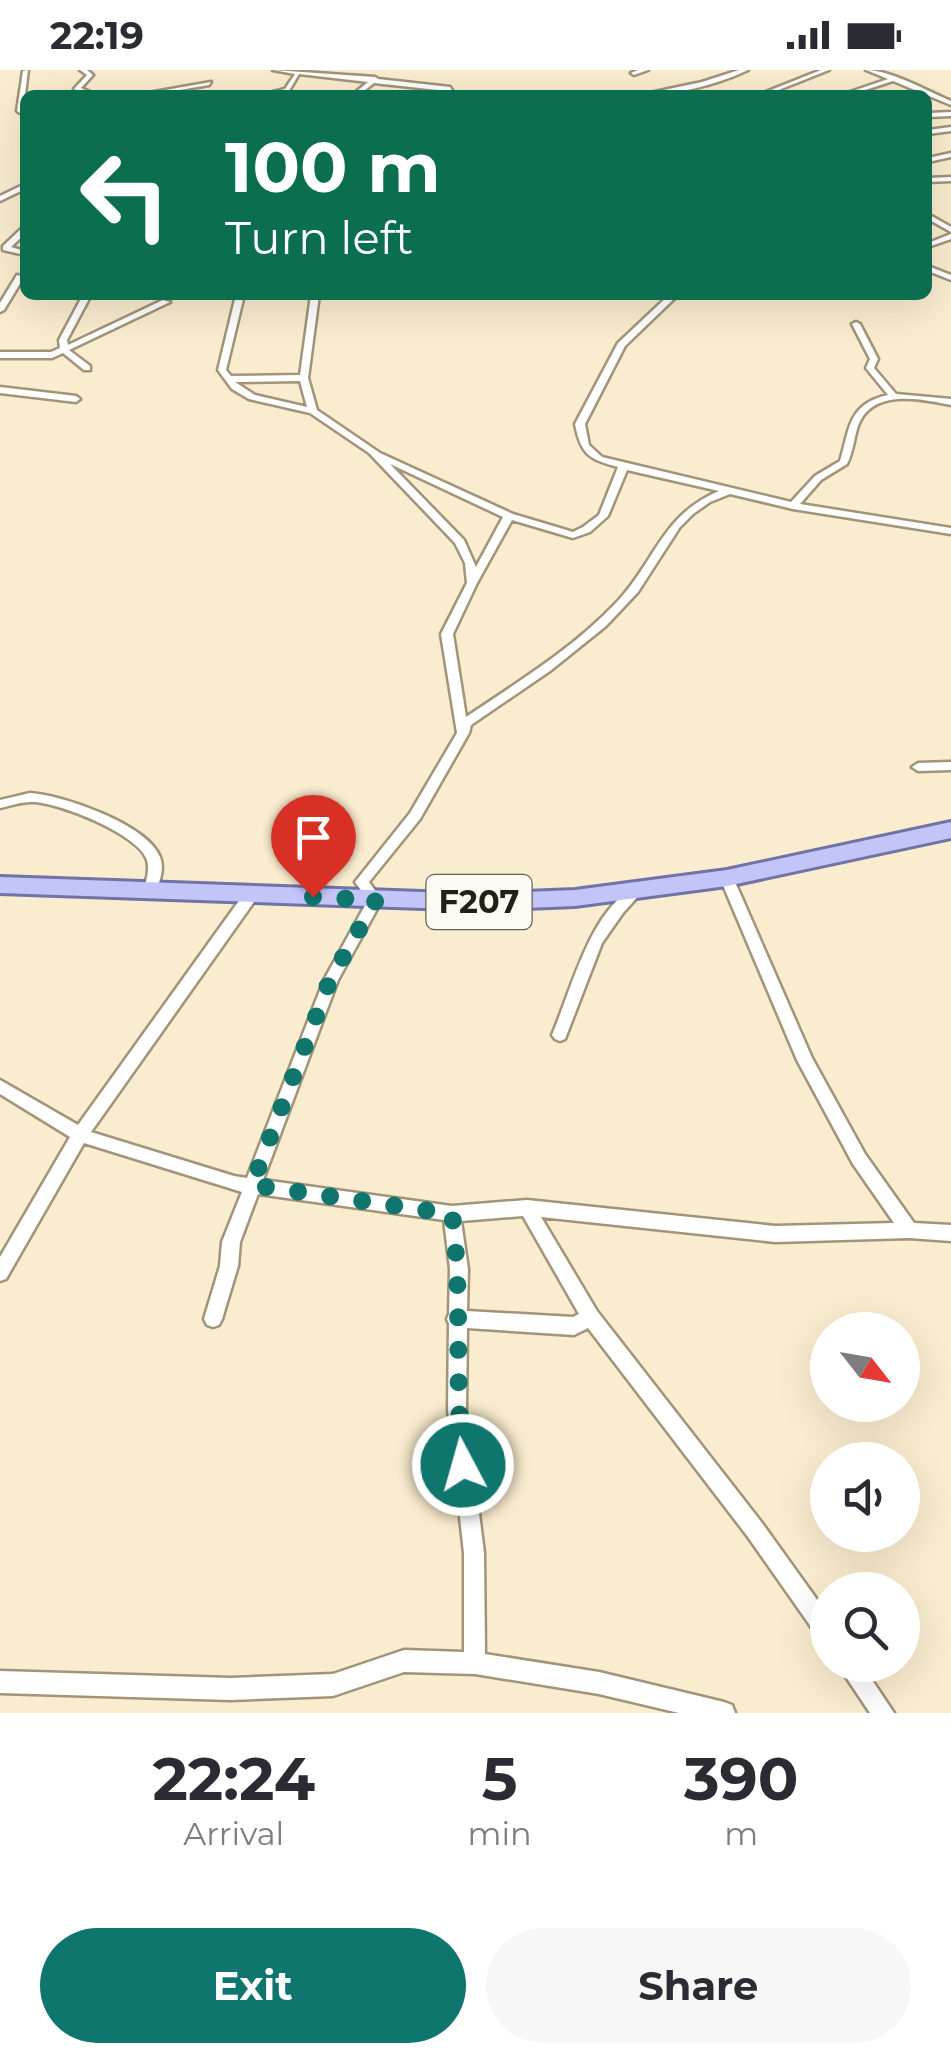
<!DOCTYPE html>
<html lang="en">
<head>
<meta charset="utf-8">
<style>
	body { margin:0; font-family:Montserrat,sans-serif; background:#f7f7f7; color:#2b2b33; height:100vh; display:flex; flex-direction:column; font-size:38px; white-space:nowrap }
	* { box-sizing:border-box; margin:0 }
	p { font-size:32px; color:#7c7c81 }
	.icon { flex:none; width:55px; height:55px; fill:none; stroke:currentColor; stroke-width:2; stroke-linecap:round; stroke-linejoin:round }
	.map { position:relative; height:1643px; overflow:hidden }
	.details { display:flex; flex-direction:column; background:#fff; flex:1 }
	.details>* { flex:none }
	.top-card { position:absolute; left:20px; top:20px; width:912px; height:210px; border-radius:15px; box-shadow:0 10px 40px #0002; background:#0b6e4f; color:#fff; overflow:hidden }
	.needle { width:65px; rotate:121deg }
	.controls { position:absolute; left:810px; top:1242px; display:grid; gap:20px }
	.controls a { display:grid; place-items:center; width:110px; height:110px; border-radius:50%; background:#fff; box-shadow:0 10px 40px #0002; font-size:50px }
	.pin { position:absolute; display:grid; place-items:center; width:85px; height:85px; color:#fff; margin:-102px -42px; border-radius:50% 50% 50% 0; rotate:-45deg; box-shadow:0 0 10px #0007 }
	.pin .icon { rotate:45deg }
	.me { position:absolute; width:110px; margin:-55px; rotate:354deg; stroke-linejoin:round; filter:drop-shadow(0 0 8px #0008) }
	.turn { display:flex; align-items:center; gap:35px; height:210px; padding:0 40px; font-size:45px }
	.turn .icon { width:130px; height:130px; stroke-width:2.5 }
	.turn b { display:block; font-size:70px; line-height:85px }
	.eta { display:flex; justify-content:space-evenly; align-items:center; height:170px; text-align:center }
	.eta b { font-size:60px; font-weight:700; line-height:70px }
	.button { display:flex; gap:20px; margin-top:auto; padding:20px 40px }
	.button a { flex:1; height:115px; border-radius:60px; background:#0f766e; color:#fff; font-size:40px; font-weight:700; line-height:115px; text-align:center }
	.button a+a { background:#f7f7f7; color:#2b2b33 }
	.status { display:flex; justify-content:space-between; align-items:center; height:70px; padding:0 50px; background:#fff; direction:ltr }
	.status svg { height:28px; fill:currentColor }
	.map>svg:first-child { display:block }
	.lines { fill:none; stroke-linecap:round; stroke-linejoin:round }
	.minor-casing { stroke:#a19478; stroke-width:5 }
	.primary-casing { stroke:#7172a6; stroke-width:6 }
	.minor { fill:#fff; fill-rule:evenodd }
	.primary { fill:#c3c5f9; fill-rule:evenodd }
	.route { stroke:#0f766e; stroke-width:18; stroke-dasharray:0 32.4 }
	.labels { text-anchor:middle; stroke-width:8; stroke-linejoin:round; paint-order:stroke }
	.shield { fill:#fdfaf4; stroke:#656157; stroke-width:2.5 }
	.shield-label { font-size:32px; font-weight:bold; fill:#241f14 }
</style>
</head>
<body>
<div class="status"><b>22:19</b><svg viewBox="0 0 49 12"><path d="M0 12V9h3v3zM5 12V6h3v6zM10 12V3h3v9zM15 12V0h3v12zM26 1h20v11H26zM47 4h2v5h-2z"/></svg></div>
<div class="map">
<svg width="951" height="1643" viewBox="0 0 951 1643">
	<rect width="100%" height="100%" fill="#faecce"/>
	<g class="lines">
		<defs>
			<g id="minor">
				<polygon points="28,0 23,41 20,43 17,41 23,1"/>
				<polygon points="80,0 87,0 93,5 81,18 97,25 88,25 74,19 87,5"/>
				<polygon points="273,0 375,7 378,9 450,17 455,25 449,25 447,21 374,13 359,25 352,25 368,12 299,4 289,21 261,25 285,19 295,4"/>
				<polygon points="638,0 648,0 634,5 631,3"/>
				<path d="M739,0H748C716,15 676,25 640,25L702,12Z"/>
				<polygon points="821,0 829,0 766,25 758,25"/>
				<path d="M866,0C891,0 927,21 951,31V35L893,11L850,25H841L888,9Z"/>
				<polygon points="211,12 209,15 150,25 137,25"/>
				<polygon points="951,42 951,46 928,47 928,43"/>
				<polygon points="951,57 951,61 928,64 928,60"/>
				<polygon points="951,83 951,87 928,92 928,88"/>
				<polygon points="951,107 951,111 928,112 928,108"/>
				<polygon points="25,114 25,119 0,131 0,126"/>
				<polygon points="928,144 951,157 951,162 928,149"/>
				<polygon points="22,158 25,158 25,164 11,177 25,181 25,185 3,180 3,176"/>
				<polygon points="951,164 951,169 928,177 928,173"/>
				<polygon points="928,196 951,205 951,210 928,201"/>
				<polygon points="17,205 24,207 4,240 0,242 0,233"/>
				<polygon points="83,225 91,225 67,270 68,275 163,230 170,232 69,280 90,296 90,300 84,300 63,283 52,288 0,288 0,282 51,282 60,278 59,270"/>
				<path d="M236,225H244L226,300L231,306L300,305L311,225H319L308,308L317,340L380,383L513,444L573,462L583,457L599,445L618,397C589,389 581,385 575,354L618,273L669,225H678L625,276L585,354L589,375L602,387L791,432L815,406L840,391C850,358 848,334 888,325L866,298L870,289L852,254L856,252L860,254L878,289L874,298L896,324L951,329V335C921,329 872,318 858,356C854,368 853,382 847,394L821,410L800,434L951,458V464L793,439L730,424L710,432L693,444L680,457L638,522L606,556L550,601L471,655L469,663L420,749L369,812L382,830L338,910L263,1110L452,1136L527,1130L775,1156L894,1153L853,1094L797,990L720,808L722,805H732L812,988L865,1084L914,1153L951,1155V1171L909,1168L775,1172L541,1147L597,1241L762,1453L828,1545V1574L821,1571L748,1467L588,1258L574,1265L467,1258L466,1340L484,1483L485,1584L599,1602L724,1632L732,1635L735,1643H679L599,1624L475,1604L404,1602L333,1626L231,1630L0,1623V1601L231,1608L333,1604L404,1580L464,1582V1483L448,1340L449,1254L447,1249L449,1244L450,1199L444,1150L258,1124L240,1172L238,1196L222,1249L219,1255L213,1257L207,1255L204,1249L220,1196L222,1172L242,1122L84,1073L6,1209L0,1211V1187L70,1067L0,1024V1010L78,1055L246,821H256L258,825L256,829L91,1062L234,1106L247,1108L324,910L368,830L355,812L410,743L457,663L441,564L467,513L465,493L455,473L369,383L310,343L249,329L232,319L218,300ZM300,311L307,337L255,325L235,312ZM390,394L503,447L476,497L464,470ZM627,400L719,421C661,445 655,493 615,534C572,579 518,612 466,647L453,564L477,513L512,450L573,468L590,462L608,446ZM523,1146L579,1244L573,1247L467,1241L468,1199L461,1151Z"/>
				<polygon points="0,317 76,326 80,329 76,332 0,323"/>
				<polygon points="951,692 951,700 918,701 912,697 918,693"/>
				<path d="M30,723C62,725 147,754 160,787C165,799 159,813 155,825L150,826L143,821C146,812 150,800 147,790C139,764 56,731 31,732C20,732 10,736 0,738V730Z"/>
				<path d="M635,817L642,822L623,843L602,873L565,969L560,971L555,969L552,965C571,921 590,840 635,817Z"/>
				<polygon points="838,1595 862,1595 894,1643 870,1643"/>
			</g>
			<polygon id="primary" points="951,752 951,768 727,816 575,836 478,840 0,823 0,807 478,824 575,820 727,800"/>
		</defs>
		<use href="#minor" class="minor-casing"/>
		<use href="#primary" class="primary-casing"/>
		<use href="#minor" class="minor"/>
		<use href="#primary" class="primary"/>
	</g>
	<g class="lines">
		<path class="route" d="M313,827L376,830L330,910L252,1115L452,1144C463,1227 454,1311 463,1395"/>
	</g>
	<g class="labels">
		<rect class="shield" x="426.5" y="805" width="105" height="54" rx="8"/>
		<g class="shield-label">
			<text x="479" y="843">F207</text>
		</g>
	</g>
</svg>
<div class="controls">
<a><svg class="needle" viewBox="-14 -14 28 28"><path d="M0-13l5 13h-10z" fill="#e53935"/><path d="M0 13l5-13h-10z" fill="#7c7c81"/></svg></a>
<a><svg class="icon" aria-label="sound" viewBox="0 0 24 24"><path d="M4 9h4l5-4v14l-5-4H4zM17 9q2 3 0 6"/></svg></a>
<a><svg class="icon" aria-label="search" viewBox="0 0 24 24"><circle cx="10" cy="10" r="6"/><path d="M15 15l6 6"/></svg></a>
</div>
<div class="pin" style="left:313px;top:827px;background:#d93025"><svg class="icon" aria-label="arrive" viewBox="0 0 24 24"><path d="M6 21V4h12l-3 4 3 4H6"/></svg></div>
<svg class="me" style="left:463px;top:1395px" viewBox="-20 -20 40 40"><circle r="17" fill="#0f766e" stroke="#fff" stroke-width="3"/><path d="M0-11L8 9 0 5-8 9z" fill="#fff"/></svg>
<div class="top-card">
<div class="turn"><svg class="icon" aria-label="left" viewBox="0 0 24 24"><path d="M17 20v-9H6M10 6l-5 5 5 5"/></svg><div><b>100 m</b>Turn left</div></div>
</div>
</div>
<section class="details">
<div class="eta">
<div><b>22:24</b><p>Arrival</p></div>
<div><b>5</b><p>min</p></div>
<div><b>390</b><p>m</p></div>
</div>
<div class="button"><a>Exit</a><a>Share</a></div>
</section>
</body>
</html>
